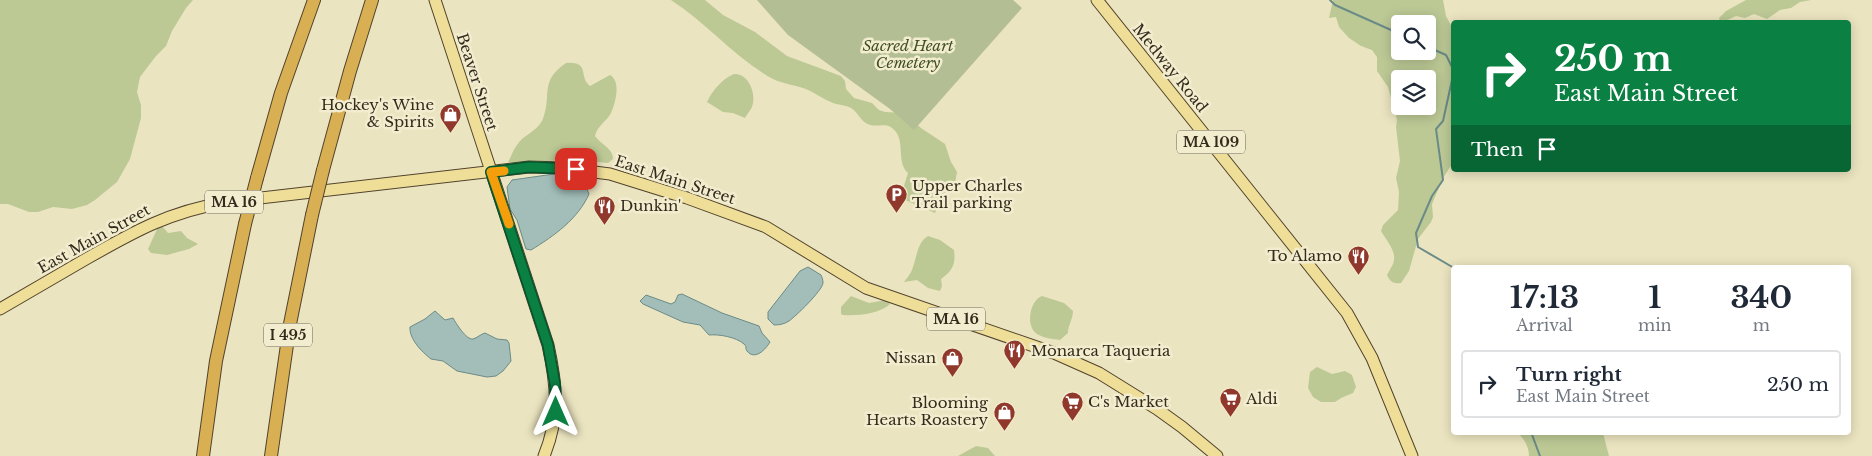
<!DOCTYPE html>
<html lang="en">
<head>
<meta charset="utf-8">
<style>
	body { margin:0; font-family:"Libre Baskerville",serif; background:#f6f6f7; color:#1f2937; height:100vh; display:flex; flex-direction:column; font-size:19px; white-space:nowrap }
	* { box-sizing:border-box; margin:0 }
	p { font-size:16px; color:#747a83 }
	.icon { flex:none; width:28px; height:28px; fill:none; stroke:currentColor; stroke-width:2; stroke-linecap:round; stroke-linejoin:round }
	.map { position:relative; flex:1; overflow:hidden }
	.sheet { position:absolute; left:1451px; top:265px; width:400px; height:170px; display:flex; flex-direction:column; background:#fff; border-radius:5px; box-shadow:0 2px 12px #0003 }
	.sheet>* { flex:none }
	.top-card { position:absolute; left:1451px; top:20px; width:400px; height:152px; border-radius:5px; box-shadow:0 2px 12px #0003; background:#0b8043; color:#fff; overflow:hidden }
	.tools { position:absolute; left:1391px; top:15px; display:grid; gap:10px }
	.tools a { display:grid; place-items:center; width:45px; height:45px; border-radius:5px; background:#fff; box-shadow:0 2px 12px #0003; font-size:25px }
	.pin { position:absolute; display:grid; place-items:center; width:42px; height:42px; color:#fff; margin:-21px; border-radius:10px; box-shadow:0 2px 8px #0006 }
	.me { position:absolute; width:55px; margin:-28px; rotate:0deg; stroke-linejoin:round; filter:drop-shadow(0 0 4px #0008) }
	.turn { display:flex; align-items:center; gap:18px; height:105px; padding:0 20px; font-size:22px }
	.turn .icon { width:65px; height:65px; stroke-width:2.5 }
	.turn b { display:block; font-size:35px; line-height:42px }
	.then { display:flex; align-items:center; height:48px; padding:0 20px; background:#0003; gap:10px; font-size:19px }
	.eta { display:flex; justify-content:space-evenly; align-items:center; height:85px; text-align:center }
	.eta b { font-size:30px; font-weight:800; line-height:35px }
	ul { padding:0; list-style:none }
	li { display:flex; align-items:center; gap:15px; height:68px; margin:0 10px 8px; padding:0 10px; border:2px solid #e0e1e3; border-radius:5px }
	li div { flex:1 }
	li b { display:block; font-size:19px }
	li em { font-style:normal }
	.map>svg:first-child { display:block }
	.green { fill:#bcc995; fill-rule:evenodd }
	.cemetery { fill:#b3be94 }
	.water { fill:#a3beb9; stroke:#6a8b87 }
	.lines { fill:none; stroke-linecap:round; stroke-linejoin:round }
	.stream { stroke:#6a8b87; stroke-width:2 }
	.major-casing { stroke:#51432d; stroke-width:13 }
	.highway-casing { stroke:#51432d; stroke-width:14 }
	.major { stroke:#eede98; stroke-width:11 }
	.highway { stroke:#d8af53; stroke-width:12 }
	.highway-bridge-casing { stroke:#51432d; stroke-width:14; stroke-linecap:butt }
	.highway-bridge { stroke:#d8af53; stroke-width:12 }
	.route-casing { stroke:#07532c; stroke-width:12 }
	.route { stroke:#0b8043; stroke-width:9 }
	.slow { stroke:#f59e0b; stroke-width:9 }
	.labels { text-anchor:middle; stroke-width:5; stroke-linejoin:round; paint-order:stroke }
	.shield { fill:#f3edcf; stroke:#6d6552; stroke-width:1 }
	.shield-label { font-size:14px; font-weight:bold; fill:#342b1d }
	.park-label { font-size:15px; font-style:italic; fill:#3f4f24; stroke:#f3edcf }
	.street-label { font-size:15px; fill:#342b1d; stroke:#f3edcf }
	.poi-label { font-size:15px; fill:#342b1d; stroke:#f3edcf; text-anchor:start }
</style>
</head>
<body>
<div class="map">
<svg width="1872" height="456" viewBox="0 0 1872 456">
	<rect width="100%" height="100%" fill="#ebe4c0"/>
	<g class="green">
		<polygon points="0,0 193,0 186,8 172,31 166,46 156,56 140,77 137,92 141,105 141,118 130,159 117,182 95,200 87,205 72,209 53,207 38,212 29,212 8,204 0,204"/>
		<path d="M671,0H705L723,15L755,32L787,56L841,76L845,81L846,89L854,98L872,103L879,110L885,112L905,113L921,128L945,144L951,162L957,172L955,183L943,194L935,213L903,199L902,192L908,173C895,161 907,139 892,128C886,123 878,127 870,125C860,122 859,113 851,108C846,105 839,105 833,103C823,99 815,93 806,89C796,85 783,84 773,79C736,59 707,23 671,0Z"/>
		<path d="M1333,0H1443L1446,16L1454,31V161L1443,178L1432,204L1433,217L1431,222L1418,239L1409,271L1401,283C1394,284 1390,282 1387,275C1389,271 1391,268 1393,264C1398,252 1386,240 1381,231L1383,225L1398,210L1399,192L1396,178L1400,161L1396,127L1397,120L1388,87L1377,71V57L1372,50L1361,46L1349,38L1339,27L1336,17L1329,18ZM1400,24H1428V51H1400ZM1400,79H1428V106H1400Z"/>
		<polygon points="1746,0 1811,0 1800,2 1791,8 1780,10 1767,19 1754,14 1745,18 1736,16 1723,22 1720,22 1719,18 1726,11"/>
		<path d="M566,63C591,61 578,77 590,86L610,75C621,81 616,102 611,113C606,122 597,126 595,136C601,145 613,148 613,159L608,163L589,161L577,158L517,165L508,162C511,157 513,150 517,145C523,135 536,132 542,121C553,96 538,82 566,63Z"/>
		<path d="M734,74C749,73 757,95 752,107C750,111 747,114 745,118L733,113L723,112L707,102C712,91 723,78 734,74Z"/>
		<polygon points="162,226 168,233 181,231 187,238 198,244 189,249 167,255 151,253 148,249 158,227"/>
		<path d="M928,236L940,240L954,250C956,265 952,271 941,279L942,286L940,291L928,288L917,280L904,282C906,279 909,276 911,272C917,260 916,243 928,236Z"/>
		<path d="M851,296L869,303L886,300L890,304C880,314 857,316 843,315L841,314V307Z"/>
		<path d="M1042,296L1064,303L1073,311C1073,319 1068,325 1068,333L1060,340C1053,339 1043,338 1037,334C1025,326 1030,300 1042,296Z"/>
		<polygon points="1317,367 1332,374 1345,371 1352,375 1356,387 1353,393 1341,398 1335,402 1321,402 1313,397 1308,388 1310,372"/>
		<path d="M1517,433H1603L1609,456H1529C1529,447 1524,438 1517,433Z"/>
		<polygon points="976,446 988,448 995,456 958,456"/>
	</g>
	<polygon class="cemetery" points="757,0 1013,0 1022,8 914,130 890,109 788,35"/>
	<g class="water">
		<path d="M554,174H563L584,182L589,194C578,219 554,236 531,250L526,249L517,220L510,209L507,187L512,180Z"/>
		<path d="M808,267L821,275C822,277 823,280 823,283C822,291 796,316 789,321C784,324 780,325 774,325L768,319V312L800,271Z"/>
		<path d="M682,294L722,313L759,326L762,333L770,342C766,349 755,361 747,351C744,346 748,348 744,344C736,337 719,334 709,335L700,325L683,322L643,304L640,301L646,295L671,304L675,302L678,295Z"/>
		<path d="M435,311L445,320L453,318C456,323 466,340 473,339C477,338 481,334 485,333L497,339L507,340L509,343L511,361L503,371L496,376L487,377L457,371L443,361L431,359C422,352 409,339 410,327L425,319Z"/>
	</g>
	<g class="lines">
		<g class="stream">
			<polyline points="1330,0 1335,5 1400,34"/>
			<polyline points="1428,47 1446,55 1454,71 1443,121 1436,129 1443,180 1432,196 1416,233 1418,247 1454,268"/>
			<polyline points="1459,268 1470,268"/>
			<polyline points="1531,432 1540,456"/>
		</g>
		<defs>
			<g id="major">
				<path d="M435,0L548,345C557,386 560,417 544,456"/>
				<polyline points="1097,0 1347,313 1372,358 1412,456"/>
				<path d="M0,309C29,292 57,276 86,259C135,231 169,212 226,202L529,167L563,168L610,174L687,198L766,227L866,288L1054,353L1099,373L1157,409L1182,427L1217,456"/>
			</g>
			<g id="highway">
				<polyline points="323,170 350,71 372,0"/>
				<polyline points="257,178 281,93 314,0"/>
				<polyline points="203,456 216,361 245,224"/>
				<polyline points="271,456 290,324 312,215"/>
			</g>
		</defs>
		<use href="#major" class="major-casing"/>
		<use href="#highway" class="highway-casing"/>
		<use href="#major" class="major"/>
		<use href="#highway" class="highway"/>
		<defs>
			<g id="highway-bridge">
				<polyline points="312,215 323,170"/>
				<polyline points="245,224 257,178"/>
			</g>
		</defs>
		<use href="#highway-bridge" class="highway-bridge-casing"/>
		<use href="#highway-bridge" class="highway-bridge"/>
	</g>
	<g class="lines">
		<defs>
			<polyline id="route" points="556,412 555,384 548,345 491,172 529,167 576,169"/>
		</defs>
		<use href="#route" class="route-casing"/>
		<use href="#route" class="route"/>
		<polyline class="slow" points="504,171 491,172 509,224"/>
	</g>
	<defs>
		<symbol id="shop-pin" viewBox="-11 -11 22 30"><path d="M0 17L-7.5 6A9.5 9.5 0 1 1 7.5 6Z" fill="#90382b" stroke="#f3edcf"/><path d="M-5-2.5h2.3a2.7 3.5 0 0 1 5.4 0H5L5.5 6h-11ZM-1.5-2.5h3a1.5 2.3 0 0 0-3 0Z" fill="#fff"/></symbol>
		<symbol id="parking-pin" viewBox="-11 -11 22 30"><path d="M0 17L-7.5 6A9.5 9.5 0 1 1 7.5 6Z" fill="#90382b" stroke="#f3edcf"/><path d="M-3.5-5.5H1a3.5 3.5 0 0 1 0 7H-1V5.5H-3.5ZM-1-3.4V-.6H.8a1.4 1.4 0 0 0 0-2.8Z" fill="#fff"/></symbol>
		<symbol id="restaurant-pin" viewBox="-11 -11 22 30"><path d="M0 17L-7.5 6A9.5 9.5 0 1 1 7.5 6Z" fill="#90382b" stroke="#f3edcf"/><path d="M-5-6h1v4h1v-4h1v4h1v-4h1v5L-1.5 .5V6h-2V.5L-5-1ZM5-6V6H3V1.5H1.5Q1.5-4 5-6Z" fill="#fff"/></symbol>
		<symbol id="supermarket-pin" viewBox="-11 -11 22 30"><path d="M0 17L-7.5 6A9.5 9.5 0 1 1 7.5 6Z" fill="#90382b" stroke="#f3edcf"/><path d="M-6-5.5h2.5l.6 2H6L4.5 2H-2.5L-4.4-4H-6ZM-1.5 3.2a1.3 1.3 0 1 0 .1 0ZM3 3.2a1.3 1.3 0 1 0 .1 0Z" fill="#fff"/></symbol>
	</defs>
	<g fill-rule="evenodd">
		<use href="#shop-pin" x="438" y="102" width="25" height="34"/>
		<use href="#parking-pin" x="884" y="182" width="25" height="34"/>
		<use href="#restaurant-pin" x="592" y="194" width="25" height="34"/>
		<use href="#restaurant-pin" x="1346" y="244" width="25" height="34"/>
		<use href="#restaurant-pin" x="1002" y="338" width="25" height="34"/>
		<use href="#shop-pin" x="940" y="346" width="25" height="34"/>
		<use href="#supermarket-pin" x="1218" y="386" width="25" height="34"/>
		<use href="#supermarket-pin" x="1060" y="390" width="25" height="34"/>
		<use href="#shop-pin" x="992" y="400" width="25" height="34"/>
	</g>
	<g class="labels">
		<g class="shield">
			<rect x="1177" y="130.5" width="68" height="23" rx="4"/>
			<rect x="205" y="190.5" width="58" height="23" rx="4"/>
			<rect x="927" y="307.5" width="58" height="23" rx="4"/>
			<rect x="264" y="323.5" width="48" height="23" rx="4"/>
		</g>
		<g class="shield-label">
			<text x="1211" y="147">MA 109</text>
			<text x="234" y="207">MA 16</text>
			<text x="956" y="324">MA 16</text>
			<text x="288" y="340">I 495</text>
		</g>
		<g class="park-label">
			<text x="908" y="51">Sacred Heart<tspan x="908" dy="17">Cemetery</tspan></text>
		</g>
		<g class="street-label">
			<text transform="translate(1170 68) rotate(51)" y="5">Medway Road</text>
			<text transform="translate(477 82) rotate(72)" y="5">Beaver Street</text>
			<text transform="translate(675 180) rotate(18)" y="5">East Main Street</text>
			<text transform="translate(94 239) rotate(-29)" y="5">East Main Street</text>
		</g>
		<g class="poi-label">
			<text x="434" y="110" text-anchor="end">Hockey's Wine<tspan x="434" dy="17">&amp; Spirits</tspan></text>
			<text x="912" y="191">Upper Charles<tspan x="912" dy="17">Trail parking</tspan></text>
			<text x="620" y="211">Dunkin'</text>
			<text x="1342" y="261" text-anchor="end">To Alamo</text>
			<text x="1031" y="356">Monarca Taqueria</text>
			<text x="936" y="363" text-anchor="end">Nissan</text>
			<text x="1246" y="404">Aldi</text>
			<text x="1088" y="407">C's Market</text>
			<text x="988" y="408" text-anchor="end">Blooming<tspan x="988" dy="17">Hearts Roastery</tspan></text>
		</g>
	</g>
</svg>
<div class="tools">
<a><svg class="icon" aria-label="search" viewBox="0 0 24 24"><circle cx="10" cy="10" r="6"/><path d="M15 15l6 6"/></svg></a>
<a><svg class="icon" aria-label="layers" viewBox="0 0 24 24"><path d="M12 4l9 5-9 5-9-5zM3 14l9 5 9-5"/></svg></a>
</div>
<div class="pin" style="left:576px;top:169px;background:#d93025"><svg class="icon" aria-label="arrive" viewBox="0 0 24 24"><path d="M6 21V4h12l-3 4 3 4H6"/></svg></div>
<svg class="me" style="left:556px;top:412px" viewBox="-20 -20 40 40"><path d="M0-17L14 15 0 8-14 15z" fill="#0b8043" stroke="#fff" stroke-width="4"/></svg>
<div class="top-card">
<div class="turn"><svg class="icon" aria-label="right" viewBox="0 0 24 24"><path d="M7 20v-9h11M14 6l5 5-5 5"/></svg><div><b>250 m</b>East Main Street</div></div>
<div class="then">Then<svg class="icon" aria-label="arrive" viewBox="0 0 24 24"><path d="M6 21V4h12l-3 4 3 4H6"/></svg></div>
</div>
<section class="sheet">
<div class="eta">
<div><b>17:13</b><p>Arrival</p></div>
<div><b>1</b><p>min</p></div>
<div><b>340</b><p>m</p></div>
</div>
<ul>
<li><svg class="icon" aria-label="right" viewBox="0 0 24 24"><path d="M7 20v-9h11M14 6l5 5-5 5"/></svg><div><b>Turn right</b><p>East Main Street</p></div><em>250 m</em></li>
</ul>
</section>
</div>
</body>
</html>
